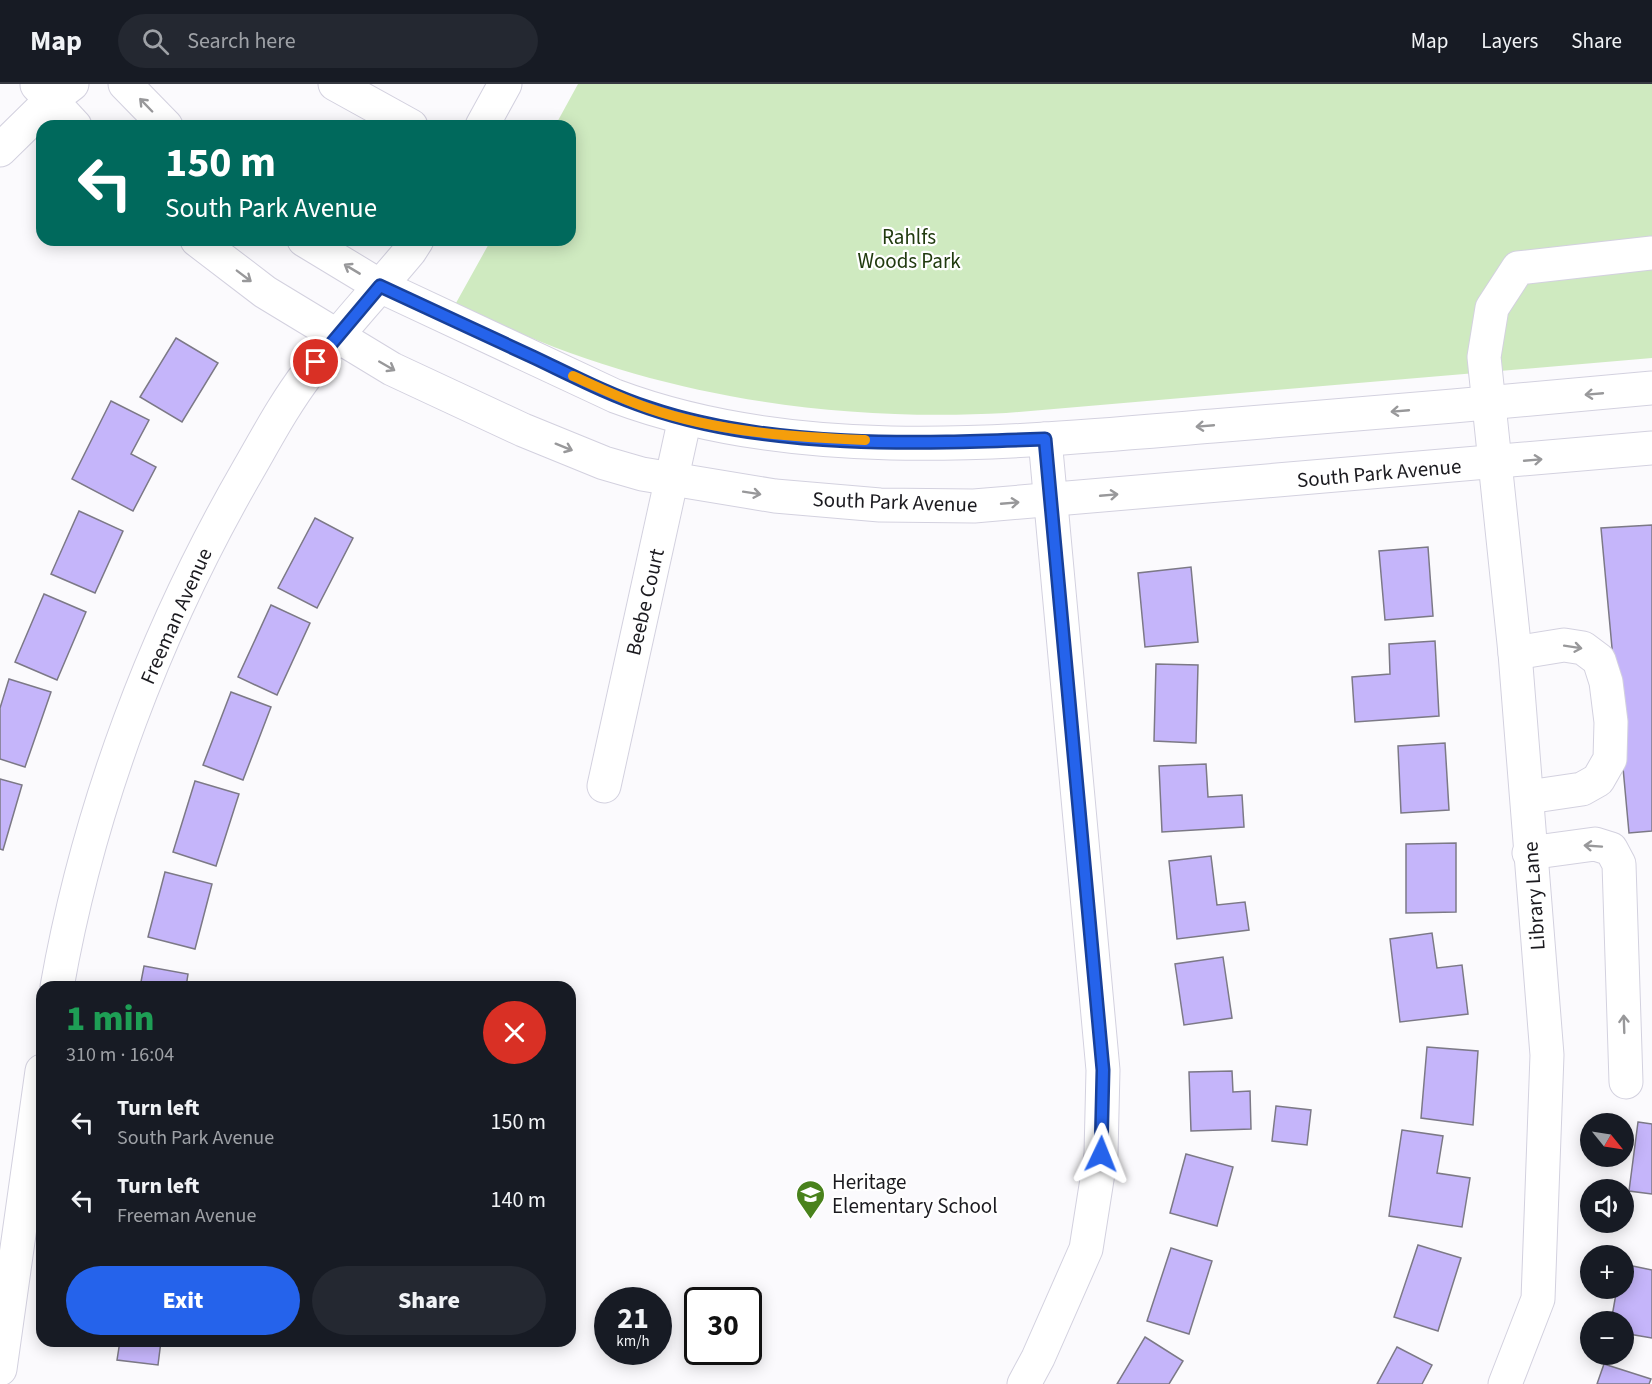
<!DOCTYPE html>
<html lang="en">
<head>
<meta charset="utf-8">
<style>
	body { margin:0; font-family:"Source Sans 3",sans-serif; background:#242831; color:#f1f3f6; height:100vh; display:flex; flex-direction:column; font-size:22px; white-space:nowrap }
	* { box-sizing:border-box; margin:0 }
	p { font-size:20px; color:#9ea1a6 }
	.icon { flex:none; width:33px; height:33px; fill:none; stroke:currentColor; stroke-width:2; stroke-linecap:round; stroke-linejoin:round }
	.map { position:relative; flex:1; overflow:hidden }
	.details { position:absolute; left:36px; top:897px; width:540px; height:366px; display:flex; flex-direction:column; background:#171b24; border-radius:18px; box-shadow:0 3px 15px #0003 }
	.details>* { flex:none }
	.banner { position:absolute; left:36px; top:36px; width:540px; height:126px; border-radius:18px; box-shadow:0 3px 15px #0003; background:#00695c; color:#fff; overflow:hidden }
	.needle { width:39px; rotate:120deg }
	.tools { position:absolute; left:1580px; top:1029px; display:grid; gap:12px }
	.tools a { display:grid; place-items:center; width:54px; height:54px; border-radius:50%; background:#171b24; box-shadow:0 3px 15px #0003; font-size:30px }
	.speed { position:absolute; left:594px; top:1203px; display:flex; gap:12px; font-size:30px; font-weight:700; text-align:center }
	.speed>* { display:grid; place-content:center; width:78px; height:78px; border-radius:50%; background:#171b24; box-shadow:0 3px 15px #0003; line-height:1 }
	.speed small { font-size:15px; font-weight:400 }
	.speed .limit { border:3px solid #111; border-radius:9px; background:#fff; color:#111 }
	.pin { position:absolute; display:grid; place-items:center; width:51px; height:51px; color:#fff; margin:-26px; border:3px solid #fff; border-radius:50%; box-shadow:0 2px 6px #0007 }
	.me { position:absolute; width:66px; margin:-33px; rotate:2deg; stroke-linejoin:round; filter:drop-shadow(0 0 4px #0008) }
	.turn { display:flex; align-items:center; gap:21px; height:126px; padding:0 30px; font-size:27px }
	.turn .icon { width:78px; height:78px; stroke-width:2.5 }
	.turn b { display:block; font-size:42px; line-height:51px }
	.round { display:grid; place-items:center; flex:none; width:63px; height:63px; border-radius:32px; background:#242831 }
	.summary { display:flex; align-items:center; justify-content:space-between; height:102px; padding:0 30px }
	h1 { font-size:36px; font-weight:800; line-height:45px; color:#1e9e55 }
	.button { display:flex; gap:12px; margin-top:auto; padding:12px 30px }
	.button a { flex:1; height:69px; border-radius:36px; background:#2563eb; color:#fff; font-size:24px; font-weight:800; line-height:69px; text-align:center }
	.button a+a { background:#242831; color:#f1f3f6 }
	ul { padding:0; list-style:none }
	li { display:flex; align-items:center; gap:18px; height:78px; padding:0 30px }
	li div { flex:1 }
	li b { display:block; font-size:22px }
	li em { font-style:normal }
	header { display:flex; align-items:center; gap:36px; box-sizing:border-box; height:84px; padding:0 30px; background:#171b24; border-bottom:2px solid #363941 }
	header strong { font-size:28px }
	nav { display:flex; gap:33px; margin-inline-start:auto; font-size:21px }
	.search { width:420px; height:54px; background:#242831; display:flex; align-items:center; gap:15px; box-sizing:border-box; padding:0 21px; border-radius:33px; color:#9ea1a6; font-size:22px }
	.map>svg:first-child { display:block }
	.green { fill:#cfeac0 }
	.building { fill:#c5b5fa; stroke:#7c7986; stroke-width:1.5 }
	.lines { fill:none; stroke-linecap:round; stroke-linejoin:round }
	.minor-casing { stroke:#d3d1df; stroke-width:35 }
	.minor { stroke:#fff; stroke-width:33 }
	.oneway { stroke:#98989a }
	.route-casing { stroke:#184099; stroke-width:15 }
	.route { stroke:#2563eb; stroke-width:10 }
	.slow { stroke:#f59e0b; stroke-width:10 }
	.labels { text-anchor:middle; stroke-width:4.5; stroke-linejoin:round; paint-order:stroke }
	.park-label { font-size:21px; fill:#213b0f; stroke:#fff }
	.street-label { font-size:21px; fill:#1b1a1f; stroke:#fff }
	.poi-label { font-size:21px; fill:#1b1a1f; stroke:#fff; text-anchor:start }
</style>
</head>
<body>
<header>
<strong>Map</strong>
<div class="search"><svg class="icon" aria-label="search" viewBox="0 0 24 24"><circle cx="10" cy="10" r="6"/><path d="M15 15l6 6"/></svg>Search here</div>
<nav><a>Map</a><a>Layers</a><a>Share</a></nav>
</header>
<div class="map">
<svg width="1652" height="1300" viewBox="0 0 1652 1300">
	<rect width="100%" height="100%" fill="#fbfafd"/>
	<path class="green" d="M578,0H1652V274L1006,329C816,339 626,307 456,219L491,156H570V42H555Z"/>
	<g class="building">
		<polygon points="176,254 218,279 182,338 140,313"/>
		<polygon points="111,317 149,336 131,370 156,383 133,427 72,395"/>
		<polygon points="79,427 123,447 95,509 51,490"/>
		<polygon points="315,434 353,454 317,524 278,504"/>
		<polygon points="1652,441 1652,747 1629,749 1601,444"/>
		<polygon points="1428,463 1433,532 1385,536 1379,467"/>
		<polygon points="1191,483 1198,558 1145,563 1138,489"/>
		<polygon points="44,510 86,528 57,596 15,578"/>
		<polygon points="271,521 310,539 277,611 238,593"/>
		<polygon points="1435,557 1439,632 1355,638 1352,593 1390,590 1389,560"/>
		<polygon points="1156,580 1198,581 1196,659 1154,657"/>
		<polygon points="9,595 51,608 25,683 0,675 0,624"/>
		<polygon points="231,608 271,623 243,696 203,681"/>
		<polygon points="1445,659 1449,726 1401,729 1398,662"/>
		<polygon points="1206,680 1208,713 1242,711 1244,743 1162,748 1159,682"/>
		<polygon points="0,695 22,701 3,766 0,765"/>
		<polygon points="195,697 239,710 216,782 173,768"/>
		<polygon points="1456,759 1456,828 1406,829 1406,760"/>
		<polygon points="1211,772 1217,821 1245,818 1249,846 1177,855 1169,777"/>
		<polygon points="165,788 212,800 195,865 148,853"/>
		<polygon points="1432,849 1437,884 1462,881 1468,930 1400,938 1390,855"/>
		<polygon points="1223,873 1232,934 1184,941 1175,880"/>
		<polygon points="144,882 188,890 186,903 140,903"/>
		<polygon points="1427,963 1478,967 1473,1041 1421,1034"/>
		<polygon points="1232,987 1233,1008 1250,1007 1251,1045 1191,1047 1189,988"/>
		<polygon points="1276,1022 1311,1026 1307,1061 1272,1057"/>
		<polygon points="1638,1038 1652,1040 1652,1110 1629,1107"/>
		<polygon points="1402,1046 1443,1052 1437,1089 1470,1094 1462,1143 1389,1132"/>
		<polygon points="1186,1070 1233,1083 1217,1142 1170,1129"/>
		<polygon points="1418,1161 1461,1174 1438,1247 1394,1233"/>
		<polygon points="1171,1164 1212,1177 1189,1250 1147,1237"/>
		<polygon points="1623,1180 1652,1186 1652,1254 1623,1249 1623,1238 1611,1238 1617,1204 1623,1204"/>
		<polygon points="1145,1253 1183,1277 1169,1300 1117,1300"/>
		<polygon points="120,1257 161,1257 158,1281 117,1276"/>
		<polygon points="1397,1263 1432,1281 1422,1300 1377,1300"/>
		<polygon points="1604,1280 1651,1295 1649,1300 1597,1300"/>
	</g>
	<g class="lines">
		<defs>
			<g id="minor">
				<polyline points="125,0 166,42"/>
				<polyline points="335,0 411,42"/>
				<polyline points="37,1 75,42"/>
				<polyline points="482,42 505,0"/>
				<polyline points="0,66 51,16 72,0"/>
				<polyline points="197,156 265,208 392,285 523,346 604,379 642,390 775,412 880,421 974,422 1652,364"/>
				<path d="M304,156L380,202L615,312C802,382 1017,358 1213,342C1359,330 1506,318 1652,304"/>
				<polyline points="1515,569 1564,561 1583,564 1599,576 1606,598 1611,638 1610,675 1598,696 1582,705 1528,713"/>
				<polyline points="604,702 685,334"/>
				<polyline points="1529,769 1595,760 1611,765 1619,780 1626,998"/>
				<path d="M57,903C89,722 156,545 248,386C267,353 285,319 308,289C339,246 376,208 410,167L417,156"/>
				<polyline points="0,1285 42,987"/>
				<polyline points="1024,1300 1038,1274 1086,1165 1101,1070 1103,986 1045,355"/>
				<polyline points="1505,1300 1538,1215 1547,971 1515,569 1484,273 1492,224 1518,184 1652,169"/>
			</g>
		</defs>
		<use href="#minor" class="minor-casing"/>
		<use href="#minor" class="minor"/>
	</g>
	<defs><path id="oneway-shaft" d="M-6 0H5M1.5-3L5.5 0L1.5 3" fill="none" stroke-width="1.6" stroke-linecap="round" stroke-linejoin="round" transform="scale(1.5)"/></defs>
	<g class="oneway">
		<use href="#oneway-shaft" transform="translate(146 21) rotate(-134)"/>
		<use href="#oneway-shaft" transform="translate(352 185) rotate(-149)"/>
		<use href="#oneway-shaft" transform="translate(244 192) rotate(37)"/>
		<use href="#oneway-shaft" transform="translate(387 282) rotate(30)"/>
		<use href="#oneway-shaft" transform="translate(1594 310) rotate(175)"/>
		<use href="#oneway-shaft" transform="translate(1400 327) rotate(175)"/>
		<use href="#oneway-shaft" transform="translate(1205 342) rotate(175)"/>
		<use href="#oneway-shaft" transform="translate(564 363) rotate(22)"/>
		<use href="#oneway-shaft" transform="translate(1533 376) rotate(-5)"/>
		<use href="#oneway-shaft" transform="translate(752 409) rotate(9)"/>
		<use href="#oneway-shaft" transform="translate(1109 411) rotate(-5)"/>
		<use href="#oneway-shaft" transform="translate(1010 419) rotate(-5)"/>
		<use href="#oneway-shaft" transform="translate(1573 563) rotate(9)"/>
		<use href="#oneway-shaft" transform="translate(1593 762) rotate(-176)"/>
		<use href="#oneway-shaft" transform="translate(1624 940) rotate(-92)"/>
	</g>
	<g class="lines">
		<defs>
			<path id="route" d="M316,278L380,202C431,226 482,249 533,273C571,291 609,311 649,324C769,365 919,360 1045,355L1103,986L1101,1070"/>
		</defs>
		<use href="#route" class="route-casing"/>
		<use href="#route" class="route"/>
		<path class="slow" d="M573,292C597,303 622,315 648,324C717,348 792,353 865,356"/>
	</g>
	<defs>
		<symbol id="school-pin" viewBox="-11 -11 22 30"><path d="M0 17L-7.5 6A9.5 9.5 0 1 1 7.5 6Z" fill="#49821c" stroke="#fff"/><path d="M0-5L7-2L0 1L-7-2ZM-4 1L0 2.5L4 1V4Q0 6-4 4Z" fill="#fff"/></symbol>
	</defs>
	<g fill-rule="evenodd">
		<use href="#school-pin" x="794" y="1094" width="33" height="45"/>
	</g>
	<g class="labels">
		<g class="park-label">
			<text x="909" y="160">Rahlfs<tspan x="909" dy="24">Woods Park</tspan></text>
		</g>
		<g class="street-label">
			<text transform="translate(1379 389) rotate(-5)" y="7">South Park Avenue</text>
			<text transform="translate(895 418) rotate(2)" y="7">South Park Avenue</text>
			<text transform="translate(645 518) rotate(-77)" y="7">Beebe Court</text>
			<text transform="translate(176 532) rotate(-66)" y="7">Freeman Avenue</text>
			<text transform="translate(1534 812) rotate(-94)" y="7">Library Lane</text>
		</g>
		<g class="poi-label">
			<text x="832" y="1105">Heritage<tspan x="832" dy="24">Elementary School</tspan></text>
		</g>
	</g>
</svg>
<div class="tools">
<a><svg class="needle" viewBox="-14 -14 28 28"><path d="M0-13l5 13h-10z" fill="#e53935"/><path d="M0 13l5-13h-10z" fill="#9ea1a6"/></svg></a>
<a><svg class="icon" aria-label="sound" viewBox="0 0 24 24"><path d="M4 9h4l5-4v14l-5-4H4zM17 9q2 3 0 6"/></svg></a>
<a>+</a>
<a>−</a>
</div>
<div class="speed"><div>21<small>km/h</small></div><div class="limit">30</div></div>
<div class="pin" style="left:316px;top:278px;background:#d93025"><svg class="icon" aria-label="arrive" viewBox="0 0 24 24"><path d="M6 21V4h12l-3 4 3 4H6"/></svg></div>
<svg class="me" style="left:1101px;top:1070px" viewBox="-20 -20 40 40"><path d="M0-17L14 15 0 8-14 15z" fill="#2563eb" stroke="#fff" stroke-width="4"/></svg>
<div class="banner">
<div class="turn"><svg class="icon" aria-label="left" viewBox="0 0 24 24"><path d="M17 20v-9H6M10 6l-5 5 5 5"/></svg><div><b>150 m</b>South Park Avenue</div></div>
</div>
<section class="details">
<div class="summary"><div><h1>1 min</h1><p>310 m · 16:04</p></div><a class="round" style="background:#d93025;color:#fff"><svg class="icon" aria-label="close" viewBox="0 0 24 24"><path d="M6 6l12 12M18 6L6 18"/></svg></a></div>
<ul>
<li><svg class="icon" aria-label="left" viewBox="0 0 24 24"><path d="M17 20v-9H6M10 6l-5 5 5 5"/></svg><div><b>Turn left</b><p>South Park Avenue</p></div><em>150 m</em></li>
<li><svg class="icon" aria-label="left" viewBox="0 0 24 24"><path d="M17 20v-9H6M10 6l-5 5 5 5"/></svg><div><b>Turn left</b><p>Freeman Avenue</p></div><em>140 m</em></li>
</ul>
<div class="button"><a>Exit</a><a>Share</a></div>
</section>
</div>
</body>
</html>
